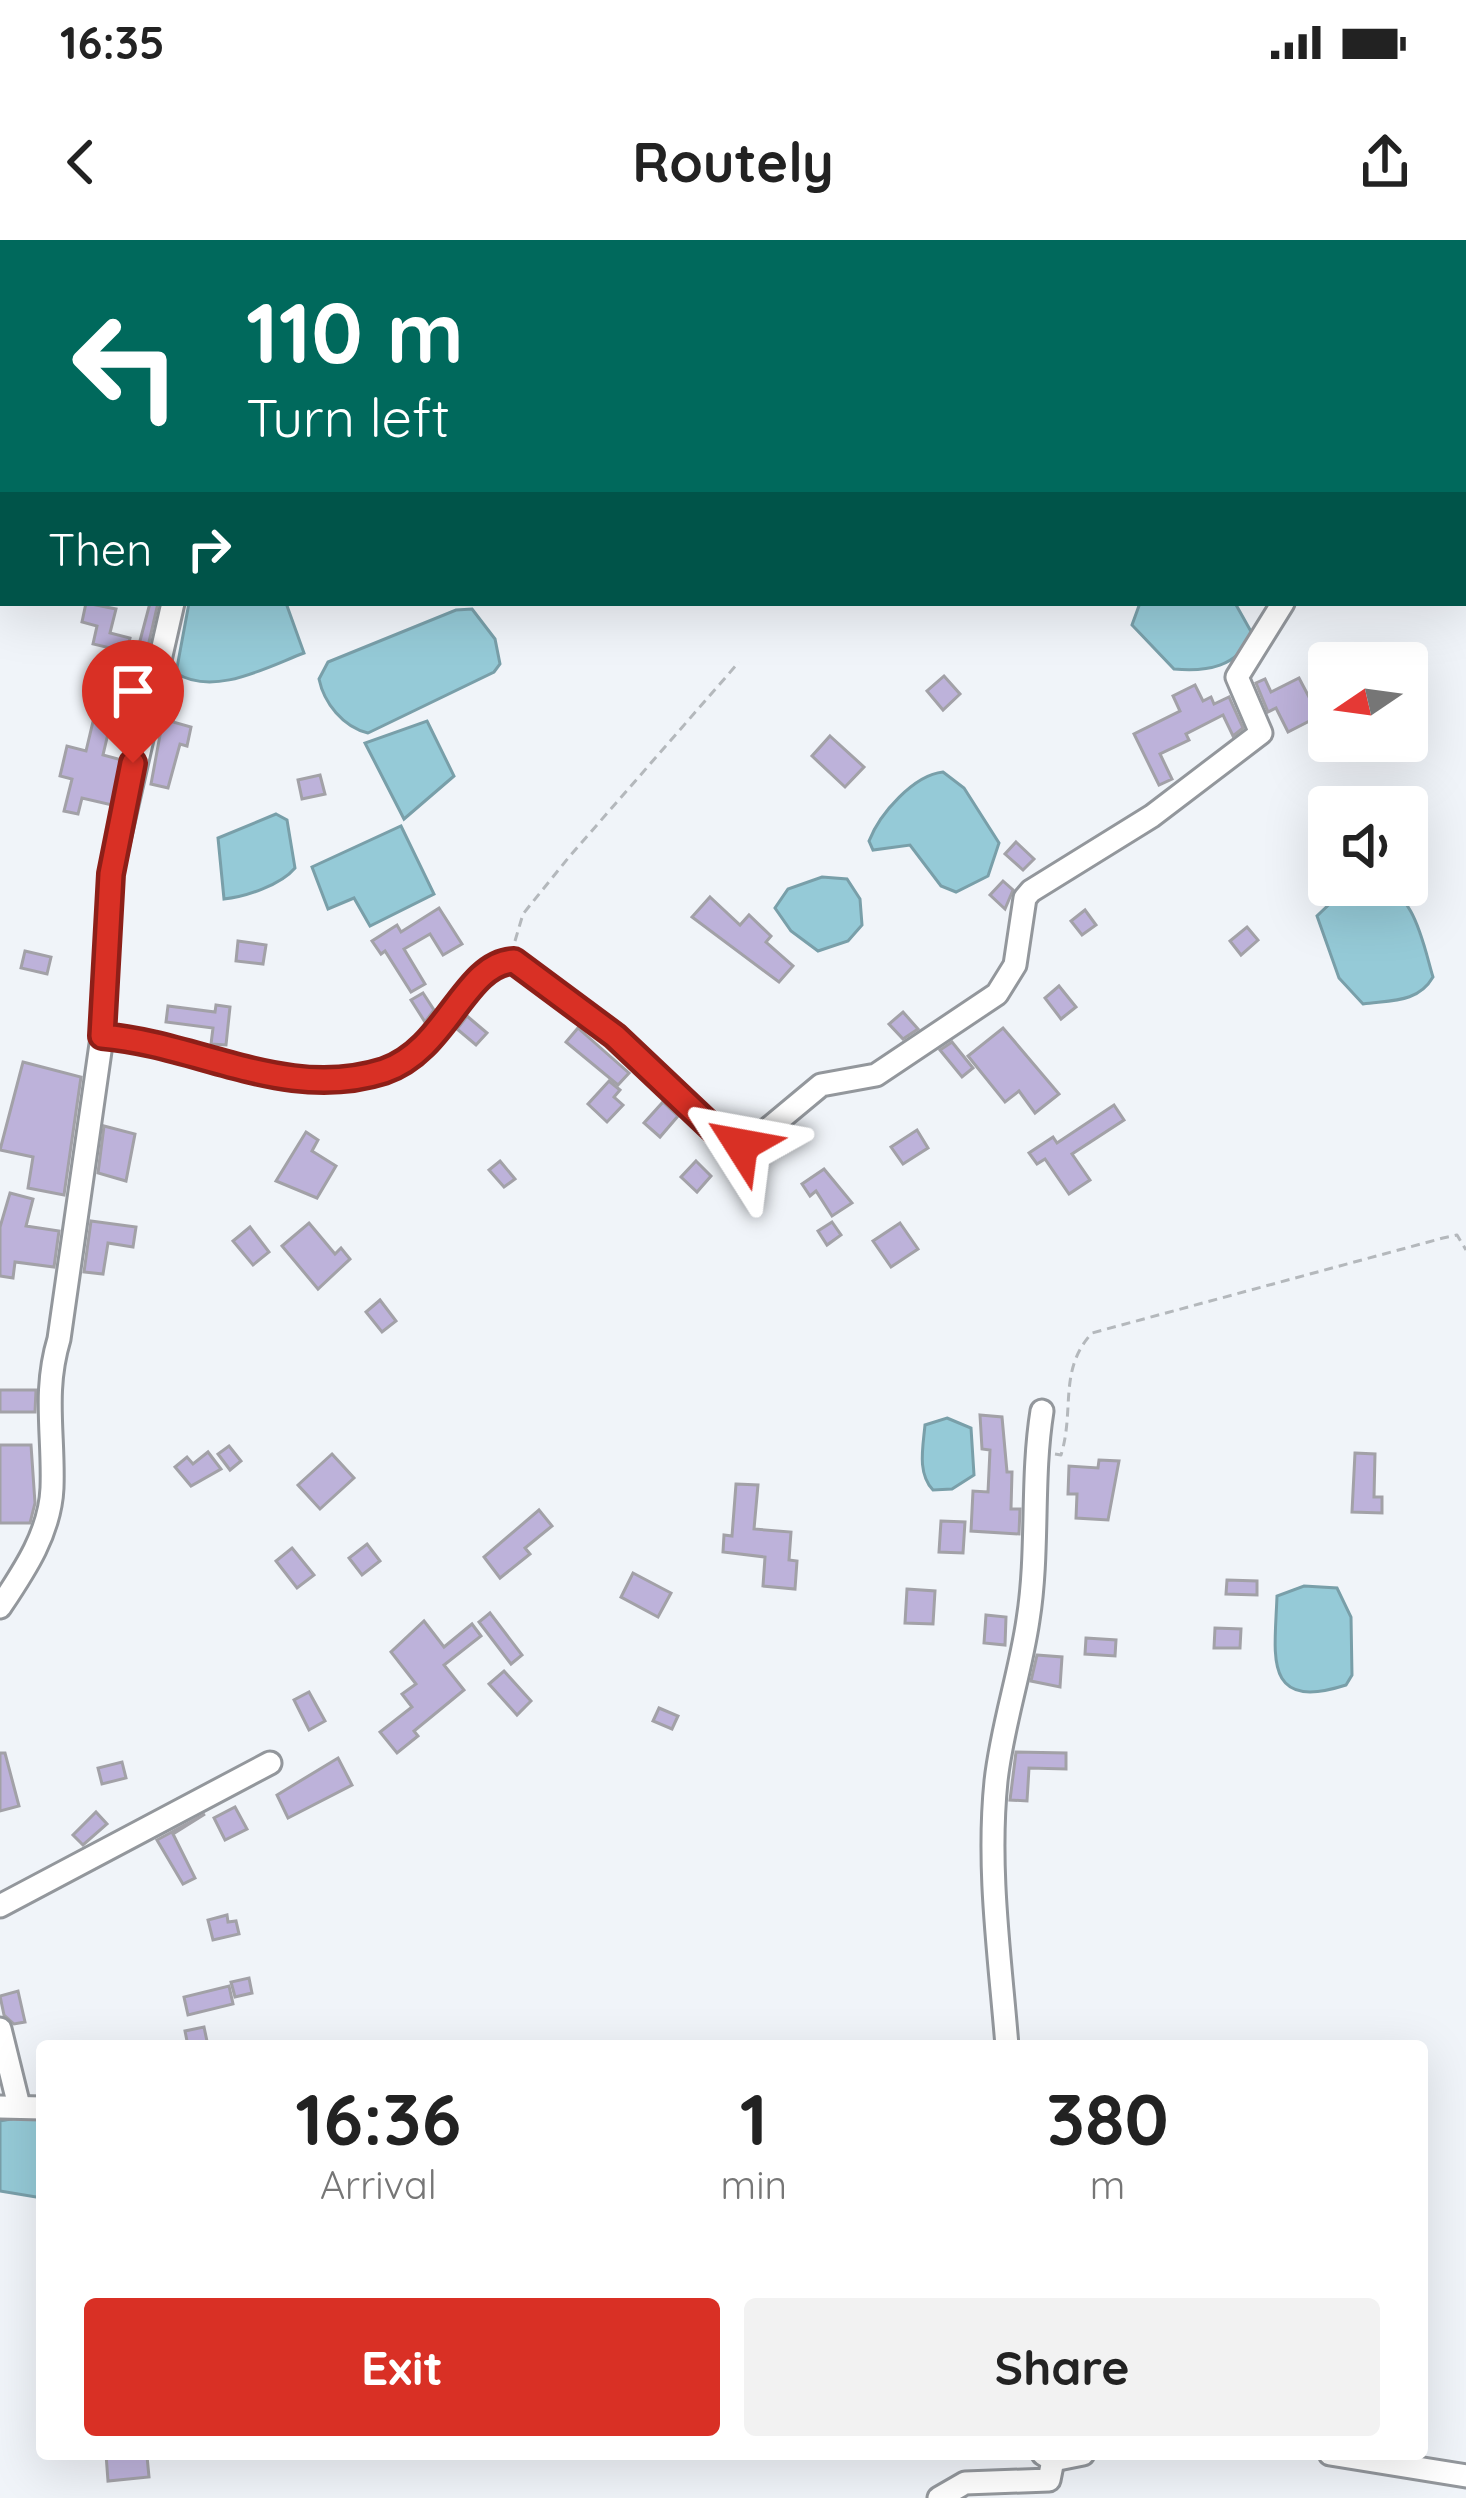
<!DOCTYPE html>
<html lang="en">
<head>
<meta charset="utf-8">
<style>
	body { margin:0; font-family:Quicksand,sans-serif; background:#f2f2f2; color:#222; height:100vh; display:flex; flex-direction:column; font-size:45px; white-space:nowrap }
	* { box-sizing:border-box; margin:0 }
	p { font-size:39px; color:#767676 }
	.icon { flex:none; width:66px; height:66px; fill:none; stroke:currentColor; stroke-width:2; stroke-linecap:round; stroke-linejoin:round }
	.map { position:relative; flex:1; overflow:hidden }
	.drawer { position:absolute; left:36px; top:1800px; width:1392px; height:420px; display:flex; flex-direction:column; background:#fff; border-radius:12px; box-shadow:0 12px 48px #0002 }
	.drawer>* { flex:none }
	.banner { position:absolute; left:0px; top:0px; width:1467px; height:366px; box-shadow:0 12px 48px #0002; background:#00695c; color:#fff; overflow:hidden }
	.needle { width:78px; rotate:257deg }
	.buttons { position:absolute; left:1308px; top:402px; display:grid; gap:24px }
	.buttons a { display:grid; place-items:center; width:120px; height:120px; border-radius:12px; background:#fff; box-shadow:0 12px 48px #0002; font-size:60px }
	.pin { position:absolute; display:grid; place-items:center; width:102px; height:102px; color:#fff; margin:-123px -51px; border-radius:50% 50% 50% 0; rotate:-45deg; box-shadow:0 0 12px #0007 }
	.pin .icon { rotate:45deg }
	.me { position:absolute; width:132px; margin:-66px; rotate:304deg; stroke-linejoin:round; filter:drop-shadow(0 0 9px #0008) }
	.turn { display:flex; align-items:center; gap:42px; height:252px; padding:0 48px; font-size:54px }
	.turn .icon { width:156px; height:156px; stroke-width:2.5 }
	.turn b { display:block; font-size:84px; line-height:102px }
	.then { display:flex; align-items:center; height:114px; padding:0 48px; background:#0003; gap:24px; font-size:45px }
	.eta { display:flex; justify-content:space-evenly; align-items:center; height:204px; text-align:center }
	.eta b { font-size:72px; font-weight:700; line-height:84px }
	.button { display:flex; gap:24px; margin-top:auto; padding:24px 48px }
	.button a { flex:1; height:138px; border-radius:12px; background:#d93025; color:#fff; font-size:48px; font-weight:700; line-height:138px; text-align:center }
	.button a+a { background:#f2f2f2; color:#222 }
	.status { display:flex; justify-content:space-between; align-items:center; height:84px; padding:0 60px; background:#fff; direction:ltr }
	.status svg { height:33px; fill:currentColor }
	header { display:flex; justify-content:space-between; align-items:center; height:156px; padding:0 48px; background:#fff; font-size:54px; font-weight:700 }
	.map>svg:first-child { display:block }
	.water { fill:#95cad7; stroke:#799fa9; stroke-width:3 }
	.building { fill:#bdb2da; stroke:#a2a1a7; stroke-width:3 }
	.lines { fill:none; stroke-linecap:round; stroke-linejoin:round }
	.street-casing { stroke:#93979c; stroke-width:27 }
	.path { stroke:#b4b8bc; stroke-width:3; stroke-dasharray:9 6; stroke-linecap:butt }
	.street { stroke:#fff; stroke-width:21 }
	.route-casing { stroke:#8d1f18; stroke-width:30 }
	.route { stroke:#d93025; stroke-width:21 }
</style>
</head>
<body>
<div class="status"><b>16:35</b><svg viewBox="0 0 49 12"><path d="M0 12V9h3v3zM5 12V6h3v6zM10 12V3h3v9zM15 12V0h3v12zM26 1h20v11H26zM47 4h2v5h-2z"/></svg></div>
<header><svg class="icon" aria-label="back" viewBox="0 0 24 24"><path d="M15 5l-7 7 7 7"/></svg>Routely<svg class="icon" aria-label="share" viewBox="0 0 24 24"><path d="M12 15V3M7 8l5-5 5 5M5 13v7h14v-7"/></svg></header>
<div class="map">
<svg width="1466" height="2258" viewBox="0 0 1466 2258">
	<rect width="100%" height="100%" fill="#f0f4f9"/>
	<g class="water">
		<path d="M189,363H286L304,413C267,427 214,457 176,433Z"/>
		<path d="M1140,363H1235L1253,395C1236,427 1208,432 1174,429L1132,385Z"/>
		<path d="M472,369L495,399L500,424L494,432L368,493C343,487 324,463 319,439L328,422L456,370Z"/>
		<polygon points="427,481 454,536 404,579 365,503"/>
		<path d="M943,532L964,548L999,603L988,636L956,652L941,646L910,605L873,610L869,601C880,573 914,535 943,532Z"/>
		<path d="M276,574L287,580L295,628C281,645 245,657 224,659L218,598Z"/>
		<polygon points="401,586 434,654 370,686 354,658 328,669 312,627"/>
		<polygon points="822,637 847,639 860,659 862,685 848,701 818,711 791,691 775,668 788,649"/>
		<path d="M1372,645C1414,645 1423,704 1433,737C1418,763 1391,760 1363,764L1339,738L1317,676L1340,654Z"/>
		<path d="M947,1178L971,1188L974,1235L952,1249L933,1250C917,1233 923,1207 925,1185Z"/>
		<path d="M1304,1346L1337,1348L1351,1377L1352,1435L1346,1445C1262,1472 1275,1415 1277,1356Z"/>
		<polygon points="27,1876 42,1878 42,1958 0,1951 0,1881"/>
	</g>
	<g class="building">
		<polygon points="86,363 116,369 110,393 130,398 127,412 93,404 97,386 82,382"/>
		<polygon points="150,363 158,363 146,415 137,412"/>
		<polygon points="944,436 960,454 943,470 927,451"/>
		<polygon points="1299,438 1319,476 1288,492 1276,468 1268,472 1256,443 1265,439 1271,452"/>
		<polygon points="1195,445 1203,461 1211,457 1214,464 1229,457 1243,488 1233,496 1223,475 1186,494 1189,500 1160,514 1172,539 1159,545 1134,494 1180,471 1173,456"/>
		<polygon points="123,447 137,451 129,490 110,485 103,515 122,520 112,565 82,558 78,574 64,571 72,539 60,536 67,506 86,511 101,448 121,453"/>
		<polygon points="168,452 179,455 173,482 191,487 187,506 180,504 168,548 151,544"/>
		<polygon points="830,496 864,527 845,547 812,516"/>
		<polygon points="320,535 325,554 302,559 298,540"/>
		<polygon points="1016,602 1034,619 1023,630 1005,614"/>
		<polygon points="1003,641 1013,650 1005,669 990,655"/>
		<polygon points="710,657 740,685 749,675 771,696 766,702 793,726 779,742 692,677"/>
		<polygon points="439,668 462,704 443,715 430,694 404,709 425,744 411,752 385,711 381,714 372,701 397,685 401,692"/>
		<polygon points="1085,670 1096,685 1082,695 1071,681"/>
		<polygon points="1247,687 1258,700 1241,715 1230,701"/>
		<polygon points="238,701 266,705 263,724 236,721"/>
		<polygon points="25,711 51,717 47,734 21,728"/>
		<polygon points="1059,746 1076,767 1061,779 1045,758"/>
		<polygon points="423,753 434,770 425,782 411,760"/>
		<polygon points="216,765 230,767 226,805 211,804 213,788 166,782 168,766 215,772"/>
		<polygon points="903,772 918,789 903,799 889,784"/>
		<polygon points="467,776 487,793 476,805 457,789"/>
		<polygon points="578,788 629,833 618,845 566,802"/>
		<polygon points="1003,788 1059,854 1035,873 1019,851 1005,862 968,816"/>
		<polygon points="952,802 973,828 962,837 940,810"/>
		<polygon points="23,822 81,837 64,955 28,948 33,917 0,910"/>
		<polygon points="609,841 620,850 614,857 623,865 607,882 588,864"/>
		<polygon points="663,862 678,876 660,897 644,883"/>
		<polygon points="1114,865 1124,880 1072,914 1090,940 1069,954 1045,919 1037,924 1029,913 1053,897 1057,903"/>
		<polygon points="104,886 135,894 126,941 98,933"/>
		<polygon points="917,890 928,908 903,924 891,907"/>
		<polygon points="306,892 318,900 312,911 336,926 317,958 276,941"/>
		<polygon points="500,921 515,939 504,947 489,930"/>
		<polygon points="696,921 711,936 697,952 681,937"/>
		<polygon points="824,929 852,963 832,976 816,951 810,956 802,944"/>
		<polygon points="10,953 33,959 26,986 59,991 54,1027 15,1022 13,1038 0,1036 0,987"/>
		<polygon points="91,981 136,987 133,1007 108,1003 103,1034 84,1032"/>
		<polygon points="832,982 841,995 827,1005 818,991"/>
		<polygon points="309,983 335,1014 341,1008 350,1019 318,1049 282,1006"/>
		<polygon points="900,983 918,1009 891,1027 873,1001"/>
		<polygon points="250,987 269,1012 253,1025 233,1001"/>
		<polygon points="380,1060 396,1081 382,1092 366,1072"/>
		<polygon points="0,1150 36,1150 35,1172 0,1172"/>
		<polygon points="980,1175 1002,1177 1007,1232 1012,1232 1011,1269 1020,1269 1019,1294 971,1291 973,1251 988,1252 990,1210 982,1209"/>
		<polygon points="0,1205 31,1205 35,1263 30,1283 0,1283"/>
		<polygon points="229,1206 241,1221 230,1230 218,1214"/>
		<polygon points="208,1212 221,1229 191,1246 175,1227 187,1217 193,1224"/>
		<polygon points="1355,1213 1375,1214 1374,1257 1382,1257 1382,1273 1352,1272"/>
		<polygon points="332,1214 354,1238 320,1269 298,1245"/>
		<polygon points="1099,1220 1119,1221 1108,1280 1076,1278 1077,1254 1068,1254 1069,1226 1098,1228"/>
		<polygon points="736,1244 758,1245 754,1289 791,1292 789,1320 797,1321 795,1349 763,1346 765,1317 723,1312 724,1295 732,1296"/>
		<polygon points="539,1270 552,1286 525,1308 530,1314 500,1338 484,1317"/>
		<polygon points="941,1281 965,1282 963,1313 939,1312"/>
		<polygon points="367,1304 380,1321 362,1335 349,1318"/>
		<polygon points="292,1308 314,1335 297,1348 276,1321"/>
		<polygon points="633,1333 671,1353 658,1377 621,1357"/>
		<polygon points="1227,1340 1257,1341 1257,1355 1226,1354"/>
		<polygon points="907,1349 935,1351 933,1384 905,1383"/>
		<polygon points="490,1373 522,1415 511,1424 479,1382"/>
		<polygon points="986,1375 1006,1377 1005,1405 984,1403"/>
		<polygon points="424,1381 444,1407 472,1384 481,1396 444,1425 464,1450 414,1491 418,1496 397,1513 380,1492 412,1467 402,1454 416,1444 391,1412"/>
		<polygon points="1215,1388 1241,1389 1240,1408 1214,1408"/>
		<polygon points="1086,1398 1116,1400 1115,1416 1085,1414"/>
		<polygon points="1037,1415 1062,1417 1060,1447 1031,1441"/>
		<polygon points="504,1431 531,1461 517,1475 489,1444"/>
		<polygon points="309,1452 325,1481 309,1490 294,1460"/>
		<polygon points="659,1468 678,1476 672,1489 653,1481"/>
		<polygon points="1016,1512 1066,1513 1066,1529 1029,1528 1027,1561 1010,1560"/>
		<polygon points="0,1513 5,1513 19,1566 0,1571"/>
		<polygon points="338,1518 352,1545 288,1578 277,1555"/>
		<polygon points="122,1522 126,1538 102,1544 98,1528"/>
		<polygon points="235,1567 247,1589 225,1600 214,1578"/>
		<polygon points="96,1572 107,1584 83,1605 73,1595"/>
		<polygon points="205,1574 173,1594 195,1638 183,1644 157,1600"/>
		<polygon points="227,1675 228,1682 236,1681 239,1694 213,1700 208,1680"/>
		<polygon points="249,1738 252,1753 235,1757 231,1742"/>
		<polygon points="229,1746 233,1764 188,1775 184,1757"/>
		<polygon points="18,1751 25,1782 14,1784 4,1775 0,1756"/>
		<polygon points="204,1787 208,1806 188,1806 185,1791"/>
		<polygon points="106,2214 147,2216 149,2237 108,2241"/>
	</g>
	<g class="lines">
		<defs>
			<g id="street">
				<polyline points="229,3 229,0"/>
				<polyline points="1367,3 1368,0"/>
				<path d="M102,797C198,804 287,862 384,831C447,810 464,723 513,721L615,796L727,902L750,904L821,845L876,835L997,754L1015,725L1025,658L1031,651L1152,576L1261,493L1237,437L1283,363"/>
				<path d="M0,1367C24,1331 50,1293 52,1248C54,1195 43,1152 59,1099L102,797L111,635L173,363"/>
				<polyline points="0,1666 270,1523"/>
				<polyline points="0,1789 19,1866"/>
				<path d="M1007,1806C1000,1718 987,1630 996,1541C1002,1486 1020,1435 1028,1380C1039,1311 1031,1240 1042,1171"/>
				<polyline points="0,1867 42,1868"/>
				<polyline points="1043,2214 1053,2220 1083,2214"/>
				<polyline points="1330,2214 1466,2236"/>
				<polyline points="939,2258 965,2243 1049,2240 1053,2220"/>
			</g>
		</defs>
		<use href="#street" class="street-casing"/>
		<g class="path">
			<polyline points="515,701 523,674 569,617 739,422"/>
			<path d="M1055,1214L1061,1215C1075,1170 1058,1130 1092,1093L1443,998L1457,995L1466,1010"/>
		</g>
		<use href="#street" class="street"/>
	</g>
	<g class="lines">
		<defs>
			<path id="route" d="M133,523L111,634L102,796C198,804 287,862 384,831C447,810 464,723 514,721L615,796L727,902L741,905"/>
		</defs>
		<use href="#route" class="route-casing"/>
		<use href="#route" class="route"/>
	</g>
</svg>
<div class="buttons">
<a><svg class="needle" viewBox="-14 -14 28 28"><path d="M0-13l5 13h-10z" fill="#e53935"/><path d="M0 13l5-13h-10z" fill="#767676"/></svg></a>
<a><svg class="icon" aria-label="sound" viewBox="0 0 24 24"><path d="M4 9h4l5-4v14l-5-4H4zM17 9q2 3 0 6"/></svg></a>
</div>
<div class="pin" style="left:133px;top:523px;background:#d93025"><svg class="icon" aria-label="arrive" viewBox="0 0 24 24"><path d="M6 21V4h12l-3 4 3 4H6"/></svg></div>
<svg class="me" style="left:741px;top:905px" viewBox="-20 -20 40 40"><path d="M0-17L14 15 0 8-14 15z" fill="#d93025" stroke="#fff" stroke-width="4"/></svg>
<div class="banner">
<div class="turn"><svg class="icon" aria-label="left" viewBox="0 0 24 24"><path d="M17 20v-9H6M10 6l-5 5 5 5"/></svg><div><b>110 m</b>Turn left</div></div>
<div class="then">Then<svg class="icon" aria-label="right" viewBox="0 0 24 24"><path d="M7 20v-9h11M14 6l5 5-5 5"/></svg></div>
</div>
<section class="drawer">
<div class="eta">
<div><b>16:36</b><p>Arrival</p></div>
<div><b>1</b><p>min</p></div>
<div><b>380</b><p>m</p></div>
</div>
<div class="button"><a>Exit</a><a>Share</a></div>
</section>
</div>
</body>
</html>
